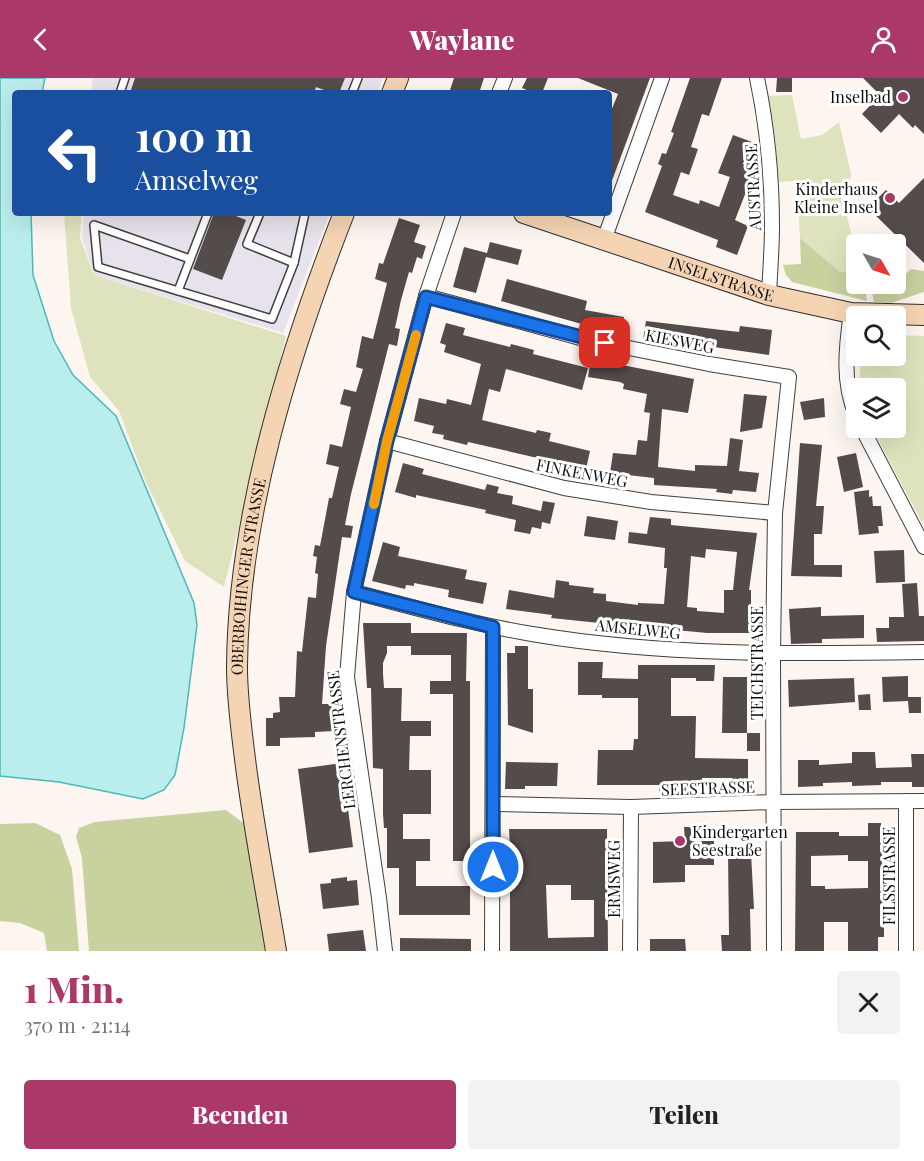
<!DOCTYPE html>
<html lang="de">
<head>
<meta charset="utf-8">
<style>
	body { margin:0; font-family:"Playfair Display",serif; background:#f2f2f2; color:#202124; height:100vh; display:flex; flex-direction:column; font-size:22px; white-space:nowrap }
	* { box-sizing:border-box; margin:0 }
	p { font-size:20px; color:#757577 }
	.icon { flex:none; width:33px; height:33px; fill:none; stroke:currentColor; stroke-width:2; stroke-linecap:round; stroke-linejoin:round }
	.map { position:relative; height:873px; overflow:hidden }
	.panel { display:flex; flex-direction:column; background:#fff; flex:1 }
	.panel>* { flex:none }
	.guide { position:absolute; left:12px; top:12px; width:600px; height:126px; border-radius:6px; box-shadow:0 6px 24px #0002; background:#1a4fa0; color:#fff; overflow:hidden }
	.needle { width:39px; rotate:129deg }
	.tools { position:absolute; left:846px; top:156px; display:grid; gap:12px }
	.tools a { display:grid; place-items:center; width:60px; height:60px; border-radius:6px; background:#fff; box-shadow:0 6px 24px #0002; font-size:30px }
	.pin { position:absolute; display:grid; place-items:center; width:51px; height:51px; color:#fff; margin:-26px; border-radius:12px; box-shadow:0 3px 9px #0006 }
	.me { position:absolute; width:66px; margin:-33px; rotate:0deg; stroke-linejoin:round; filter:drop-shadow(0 0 4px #0008) }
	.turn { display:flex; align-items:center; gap:21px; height:126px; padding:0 24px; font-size:27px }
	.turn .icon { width:78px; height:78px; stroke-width:2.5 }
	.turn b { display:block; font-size:42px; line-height:51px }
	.round { display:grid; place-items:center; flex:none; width:63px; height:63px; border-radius:6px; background:#f2f2f2 }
	.headline { display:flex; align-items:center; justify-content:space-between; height:102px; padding:0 24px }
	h1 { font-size:36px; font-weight:800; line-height:45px; color:#aa3869 }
	.button { display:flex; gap:12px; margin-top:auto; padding:12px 24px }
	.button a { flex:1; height:69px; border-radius:6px; background:#aa3869; color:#fff; font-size:24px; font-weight:800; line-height:69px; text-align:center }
	.button a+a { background:#f2f2f2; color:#202124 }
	header { display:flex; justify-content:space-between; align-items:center; height:78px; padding:0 24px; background:#aa3869; color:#fff; font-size:27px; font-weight:800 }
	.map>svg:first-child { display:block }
	.industrial { fill:#e7e2eb }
	.green { fill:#dfe3bd }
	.forest { fill:#c9d19f }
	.water { fill:#baeeed; stroke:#4bb9bb; stroke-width:1.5 }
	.building { fill:#544b4b; fill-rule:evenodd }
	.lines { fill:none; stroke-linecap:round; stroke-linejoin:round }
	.lane-casing { stroke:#404040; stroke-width:10 }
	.street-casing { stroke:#404040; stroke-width:16 }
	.secondary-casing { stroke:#2f2f2f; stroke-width:22 }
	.lane { stroke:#fff; stroke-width:7 }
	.street { stroke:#fff; stroke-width:14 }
	.secondary { stroke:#f4d4b3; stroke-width:20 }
	.route-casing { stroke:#114b97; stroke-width:15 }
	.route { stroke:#1a73e8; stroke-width:10 }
	.slow { stroke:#f59e0b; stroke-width:10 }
	.poi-dot { fill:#aa3869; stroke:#fff; stroke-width:2 }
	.labels { text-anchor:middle; stroke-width:6; stroke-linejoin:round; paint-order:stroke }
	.poi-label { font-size:16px; fill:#0d0d0d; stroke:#fff; text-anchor:end }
	.street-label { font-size:16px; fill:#0d0d0d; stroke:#fff }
</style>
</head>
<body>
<header><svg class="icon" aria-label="back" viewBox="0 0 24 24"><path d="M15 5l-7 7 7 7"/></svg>Waylane<svg class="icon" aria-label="person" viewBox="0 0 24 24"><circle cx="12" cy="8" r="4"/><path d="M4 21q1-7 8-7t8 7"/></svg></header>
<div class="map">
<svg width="924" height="873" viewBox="0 0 924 873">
	<rect width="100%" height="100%" fill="#fdf5ef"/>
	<g class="industrial">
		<polygon points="93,0 383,0 377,15 91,15"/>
		<polygon points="84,135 330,135 283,255 94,197 82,160"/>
	</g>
	<g class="green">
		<polygon points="792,17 801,61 822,57 839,44 851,96 847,139 856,172 856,195 840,194 800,160 797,103 779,104 774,52 768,18"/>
		<polygon points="64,135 82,135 80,160 94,197 286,258 224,509 185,483 145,402 119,333 90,299 71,230"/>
		<polygon points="896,257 924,258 924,443 921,443 872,350 896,350 896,310 860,310 860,285 863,278 896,278"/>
	</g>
	<g class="forest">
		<polygon points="800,160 840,194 856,195 856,206 864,206 867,223 792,204 786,197 783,187 801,186"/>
		<polygon points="911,191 924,193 924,214 891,225 874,224 872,214 887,214"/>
		<polygon points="226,732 245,746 265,873 89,873 82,780 76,759 79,750 95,744"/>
		<polygon points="35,745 60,757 72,791 79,873 47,873 44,855 20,845 0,843 0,746"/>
	</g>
	<polygon class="water" points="0,0 45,0 42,15 15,15 15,135 31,135 33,197 54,263 73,297 116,338 194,525 197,547 184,650 175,697 164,712 143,721 59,704 0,698"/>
	<g class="building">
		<polygon points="135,0 345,0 339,15 332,15 316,9 314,15 130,15"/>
		<polygon points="454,0 484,0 479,15 449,15"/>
		<polygon points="527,0 548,0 542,15 534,15 522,10"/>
		<polygon points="578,0 650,0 610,108 609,38 618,16"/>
		<polygon points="690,0 722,0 709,38 702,36 691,69 698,71 689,97 681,94 673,117 699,126 700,122 719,129 730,99 718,95 733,57 752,64 743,86 749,88 745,99 751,101 735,142 748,148 737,177 716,169 718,162 645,134 662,88 658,86 662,75 666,76 674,55 671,54"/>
		<polygon points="777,0 792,0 792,14 776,14"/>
		<polygon points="863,0 924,0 924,56 915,47 913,50 899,36 881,55 862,36 880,17"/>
		<polygon points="924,100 924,185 868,130 886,112 899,125"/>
		<polygon points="214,135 228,135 246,142 222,202 193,191"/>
		<polygon points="399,140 420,147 414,164 426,168 422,181 417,179 412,195 409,194 401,222 395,250 400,251 397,268 389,266 351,416 345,447 353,448 351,460 342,459 326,568 322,626 334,626 334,653 315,654 315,659 280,660 280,668 266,668 266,640 273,640 273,635 280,634 279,619 295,619 297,573 302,574 308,519 316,520 318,496 315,495 317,479 313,478 315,467 320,468 329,420 332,420 339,389 326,386 330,366 342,369 351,329 340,326 344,311 356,314 363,291 356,289 362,258 373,261 387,205 375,201 379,185 383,186"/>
		<polygon points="490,164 522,172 518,187 486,179 476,215 453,209 464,169 487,175"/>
		<polygon points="507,201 587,223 585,232 624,239 621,256 599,251 501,223"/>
		<polygon points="646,243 739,254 740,248 772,252 769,277 665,262 665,264 643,262"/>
		<polygon points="446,245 465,250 463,257 510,269 511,266 534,272 533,276 588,290 582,312 506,291 500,314 489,311 482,342 536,355 537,352 551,355 549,363 590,373 586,391 468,364 467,367 443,361 444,357 432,355 434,348 414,343 419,320 446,326 447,321 471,327 481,286 444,274 446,267 440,265"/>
		<polygon points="591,281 694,301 688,335 662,331 658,389 695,393 695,387 727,388 730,360 743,362 739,393 759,395 756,414 733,412 732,416 716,414 717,411 654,407 654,400 610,395 613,375 636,377 638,362 647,363 650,335 644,334 647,316 623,311 624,306 620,304 588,299"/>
		<polygon points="744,316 767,318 762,350 740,354"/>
		<polygon points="824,320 825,339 804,342 800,324"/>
		<polygon points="800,365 822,367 816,428 824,428 822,456 814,456 814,487 842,487 842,499 791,498"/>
		<polygon points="856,375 863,409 844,414 837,379"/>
		<polygon points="403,385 424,391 422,396 485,412 487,406 499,409 497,415 513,418 512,426 541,433 543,423 555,425 550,446 542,444 541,451 532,449 530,456 514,453 516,442 485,435 486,432 416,417 416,420 395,414"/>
		<polygon points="869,412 869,419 872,418 873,428 881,428 883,448 878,448 879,455 859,457 854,414"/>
		<polygon points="587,438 618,443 615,462 584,458"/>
		<path d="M650,439L671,441V447L757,455L749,512H751V555H707L634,548L633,559L618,557L619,547L551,540L552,537L506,531L509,512L554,520L556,502L569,504V507L594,510L593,515L606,516V523L638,527V525L664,526L667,490H664L665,470L628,465L629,454L647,456ZM706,471L737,474L733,512H724V535L697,533V530L687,529L691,478L705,480Z"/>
		<polygon points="383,464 400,469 398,478 467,492 465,501 487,505 483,526 448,519 449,512 414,505 414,508 406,507 405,511 372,503"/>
		<polygon points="904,472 905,504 876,505 874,473"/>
		<polygon points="917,505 919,538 924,538 924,563 877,564 876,550 889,550 889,539 904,539 902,506"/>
		<polygon points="821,529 821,538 864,537 864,560 822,561 822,565 791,566 789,531"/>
		<polygon points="363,545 411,545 411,555 467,555 466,603 470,603 470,783 453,783 453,616 430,616 430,603 451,603 451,577 411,577 411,568 387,568 387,575 383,585 383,596 384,610 402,610 401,643 431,643 431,658 410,658 409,692 431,692 431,736 403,736 403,761 430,761 430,783 416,783 416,808 470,808 470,837 399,837 399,790 387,790 387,750 384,750 383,736 383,691 373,690 371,610 367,610"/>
		<polygon points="515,568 528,568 528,611 533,611 533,655 508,647 507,575 515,575"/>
		<polygon points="578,584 603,584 602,600 638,601 638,587 715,587 714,603 696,603 696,600 671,600 671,638 696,638 695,680 748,681 748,705 732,705 732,700 702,700 702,704 687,704 687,708 673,708 673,714 659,714 659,707 597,707 598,672 633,672 634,661 638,661 638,620 602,620 602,617 578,617"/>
		<polygon points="908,598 908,619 921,619 921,635 909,635 908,623 883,624 882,599"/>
		<polygon points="723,599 747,599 747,655 722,655"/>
		<polygon points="854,600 855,624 789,629 788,602"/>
		<polygon points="870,616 871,632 859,632 858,617"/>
		<rect x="747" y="655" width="13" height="18"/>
		<polygon points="852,674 875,674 876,690 912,689 911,676 924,676 924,709 912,709 912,704 881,704 881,707 852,708 852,704 823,705 823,708 798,709 798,682 819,682 819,687 852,685"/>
		<polygon points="506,684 558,685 557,708 525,708 525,711 505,711"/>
		<polygon points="342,685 353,769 309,775 298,691"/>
		<path d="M868,745H881V757H883L881,810H884V859H878V873H848V844H824V873H795L796,754H839V758H868ZM848,777V783H868V810L825,811V808H811V778Z"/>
		<polygon points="684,749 714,749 714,787 685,787 685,804 653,805 653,764 685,763"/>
		<path d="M509,751H607L608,873H510V810H512ZM546,807H571V822H594V859L548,860Z"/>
		<polygon points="728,775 751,775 754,831 750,831 751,873 722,873 721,857 729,857"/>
		<polygon points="347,799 347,803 357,802 359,827 323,831 320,806 331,805 331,801"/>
		<polygon points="363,852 366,873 329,873 327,856"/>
		<polygon points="400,860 471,861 471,873 400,873"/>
		<polygon points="650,861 685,861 686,873 650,873"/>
	</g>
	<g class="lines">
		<defs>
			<g id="lane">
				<polyline points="120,15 125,0"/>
				<polyline points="352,15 358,0"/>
				<polyline points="260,135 247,166 294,185"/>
				<polyline points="190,181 94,147 98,189 272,241 294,185 305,135"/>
				<polyline points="178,213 208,135"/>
			</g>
			<g id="street">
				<path d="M757,0C767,48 772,98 772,148C772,171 770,194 769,217"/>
				<polyline points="499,15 505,0"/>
				<polyline points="604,162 662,0"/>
				<polyline points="426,218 584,261 709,286 789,299 775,435 773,576 774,873"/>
				<path d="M851,235C846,269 842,305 856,337"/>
				<polyline points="862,350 924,469"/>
				<polyline points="387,363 564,410 651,424 775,435"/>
				<path d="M354,514C413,529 472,546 532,556C662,578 793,576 924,574"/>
				<polyline points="493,726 631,729 774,724 924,723"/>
				<polyline points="385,873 379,820 347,599 354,514 387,363 426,218 454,135"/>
				<polyline points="492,873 493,549"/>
				<polyline points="630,873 631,729"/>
				<polyline points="906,873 906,723"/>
			</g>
			<g id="secondary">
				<polyline points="392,15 398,0"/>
				<path id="s1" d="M524,135L769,217L851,235L924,237"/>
				<path id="s2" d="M276,873C266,812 254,750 246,689C242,656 237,623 237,589C238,437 289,276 344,135"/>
			</g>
		</defs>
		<use href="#lane" class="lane-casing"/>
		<use href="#street" class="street-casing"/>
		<use href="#secondary" class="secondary-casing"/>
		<use href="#lane" class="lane"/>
		<use href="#street" class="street"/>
		<use href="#secondary" class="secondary"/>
	</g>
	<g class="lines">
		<defs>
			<polyline id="route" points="493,789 493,549 354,514 387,363 426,219 605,265"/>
		</defs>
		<use href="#route" class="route-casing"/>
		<use href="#route" class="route"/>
		<polyline class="slow" points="374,426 387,363 416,257"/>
	</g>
	<g class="poi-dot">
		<circle cx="903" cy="19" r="6"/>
		<circle cx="890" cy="120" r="6"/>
		<circle cx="680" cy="763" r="6"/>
	</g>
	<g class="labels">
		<g class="poi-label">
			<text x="891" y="25">Inselbad</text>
			<text x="878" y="117">Kinderhaus<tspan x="878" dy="18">Kleine Insel</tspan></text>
			<text x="692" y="760" text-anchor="start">Kindergarten<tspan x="692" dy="18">Seestraße</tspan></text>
		</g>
		<g class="street-label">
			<text transform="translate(753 109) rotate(-93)" y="6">AUSTRASSE</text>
			<text dy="6" stroke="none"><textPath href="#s1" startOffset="208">INSELSTRASSE</textPath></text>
			<text transform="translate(680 263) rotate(11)" y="6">KIESWEG</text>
			<text transform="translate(582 395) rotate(11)" y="6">FINKENWEG</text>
			<text dy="6" stroke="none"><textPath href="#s2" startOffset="378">OBERBOIHINGER STRASSE</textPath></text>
			<text transform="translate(638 551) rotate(6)" y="6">AMSELWEG</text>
			<text transform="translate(757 585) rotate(-90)" y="6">TEICHSTRASSE</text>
			<text transform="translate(341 662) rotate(-97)" y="6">LERCHENSTRASSE</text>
			<text transform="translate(708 710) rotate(-2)" y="6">SEESTRASSE</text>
			<text transform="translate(889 798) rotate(-90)" y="6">FILSSTRASSE</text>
			<text transform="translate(614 801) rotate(-90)" y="6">ERMSWEG</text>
		</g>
	</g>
</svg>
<div class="tools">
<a><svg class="needle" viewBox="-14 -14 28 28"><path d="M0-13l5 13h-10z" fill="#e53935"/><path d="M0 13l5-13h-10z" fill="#757577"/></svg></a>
<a><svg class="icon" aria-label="search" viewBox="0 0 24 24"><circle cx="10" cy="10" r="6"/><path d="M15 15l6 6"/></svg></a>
<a><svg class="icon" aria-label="layers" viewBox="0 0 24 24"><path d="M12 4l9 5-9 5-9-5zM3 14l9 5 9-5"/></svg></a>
</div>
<div class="pin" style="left:605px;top:265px;background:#d93025"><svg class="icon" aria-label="arrive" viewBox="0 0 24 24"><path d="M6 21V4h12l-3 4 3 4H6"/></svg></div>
<svg class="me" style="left:493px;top:789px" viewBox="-20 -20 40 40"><circle r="17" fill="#1a73e8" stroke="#fff" stroke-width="3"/><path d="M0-11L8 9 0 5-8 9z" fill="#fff"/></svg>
<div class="guide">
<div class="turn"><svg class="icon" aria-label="left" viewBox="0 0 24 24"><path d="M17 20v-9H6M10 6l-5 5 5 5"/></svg><div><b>100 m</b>Amselweg</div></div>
</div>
</div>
<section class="panel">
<div class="headline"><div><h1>1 Min.</h1><p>370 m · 21:14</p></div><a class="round"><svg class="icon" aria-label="close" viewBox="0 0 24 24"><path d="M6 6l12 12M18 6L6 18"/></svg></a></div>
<div class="button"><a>Beenden</a><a>Teilen</a></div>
</section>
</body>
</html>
